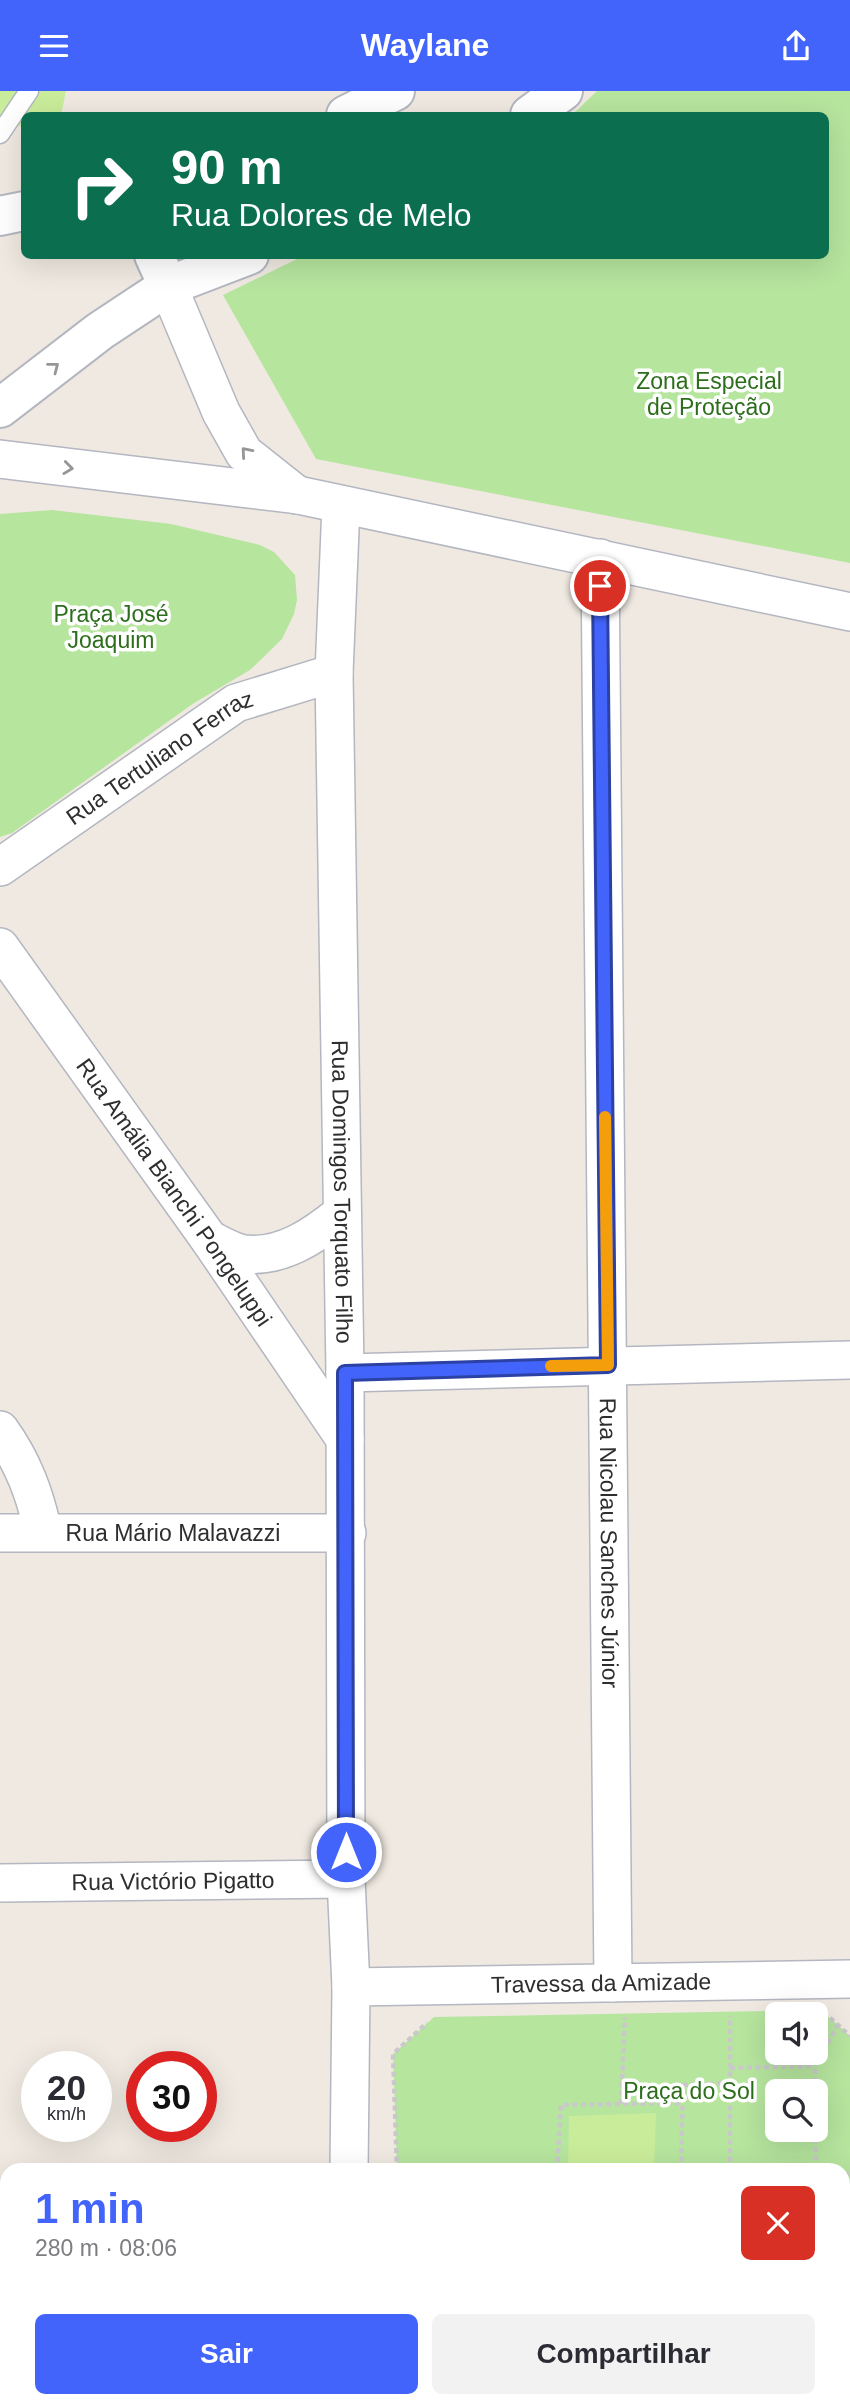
<!DOCTYPE html>
<html lang="pt">
<head>
<meta charset="utf-8">
<style>
	body { margin:0; font-family:Arial,sans-serif; background:#f2f2f3; color:#2b2b33; height:100vh; display:flex; flex-direction:column; font-size:26px; white-space:nowrap }
	* { box-sizing:border-box; margin:0 }
	p { font-size:23px; color:#7c7c81 }
	.icon { flex:none; width:38px; height:38px; fill:none; stroke:currentColor; stroke-width:2; stroke-linecap:round; stroke-linejoin:round }
	.map { position:relative; flex:1; overflow:hidden }
	.drawer { position:absolute; left:0px; top:2072px; width:850px; height:245px; display:flex; flex-direction:column; background:#fff; border-radius:21px 21px 0 0; box-shadow:0 7px 28px #0002 }
	.drawer>* { flex:none }
	.banner { position:absolute; left:21px; top:21px; width:808px; height:147px; border-radius:10px; box-shadow:0 7px 28px #0002; background:#0b6e4f; color:#fff; overflow:hidden }
	.tools { position:absolute; left:765px; top:1911px; display:grid; gap:14px }
	.tools a { display:grid; place-items:center; width:63px; height:63px; border-radius:10px; background:#fff; box-shadow:0 7px 28px #0002; font-size:35px }
	.speed { position:absolute; left:21px; top:1960px; display:flex; gap:14px; font-size:35px; font-weight:700; text-align:center }
	.speed>* { display:grid; place-content:center; width:91px; height:91px; border-radius:50%; background:#fff; box-shadow:0 7px 28px #0002; line-height:1 }
	.speed small { font-size:18px; font-weight:400 }
	.speed .limit { border:10px solid #d22; background:#fff; color:#111 }
	.pin { position:absolute; display:grid; place-items:center; width:60px; height:60px; color:#fff; margin:-30px; border:4px solid #fff; border-radius:50%; box-shadow:0 2px 7px #0007 }
	.me { position:absolute; width:77px; margin:-38px; rotate:0deg; stroke-linejoin:round; filter:drop-shadow(0 0 5px #0008) }
	.turn { display:flex; align-items:center; gap:24px; height:147px; padding:0 35px; font-size:32px }
	.turn .icon { width:91px; height:91px; stroke-width:2.5 }
	.turn b { display:block; font-size:49px; line-height:60px }
	.round { display:grid; place-items:center; flex:none; width:74px; height:74px; border-radius:10px; background:#f2f2f3 }
	.summary { display:flex; align-items:center; justify-content:space-between; height:119px; padding:0 35px }
	h1 { font-size:42px; font-weight:800; line-height:52px; color:#4264fb }
	.action { display:flex; gap:14px; margin-top:auto; padding:14px 35px }
	.action a { flex:1; height:80px; border-radius:10px; background:#4264fb; color:#fff; font-size:28px; font-weight:800; line-height:80px; text-align:center }
	.action a+a { background:#f2f2f3; color:#2b2b33 }
	header { display:flex; justify-content:space-between; align-items:center; height:91px; padding:0 35px; background:#4264fb; color:#fff; font-size:32px; font-weight:800 }
	.map>svg:first-child { display:block }
	.green { fill:#b6e59e; fill-rule:evenodd }
	.pitch { fill:#c9ec9a }
	.lines { fill:none; stroke-linecap:round; stroke-linejoin:round }
	.lane-casing { stroke:#b4b7c1; stroke-width:21 }
	.street-casing { stroke:#b4b7c1; stroke-width:40 }
	.secondary-casing { stroke:#b4b7c1; stroke-width:42 }
	.path { stroke:#c9c9c9; stroke-width:4.5; stroke-dasharray:5 3.5; stroke-linecap:butt }
	.lane { stroke:#fff; stroke-width:18 }
	.street { stroke:#fff; stroke-width:37 }
	.secondary { stroke:#fff; stroke-width:38 }
	.oneway { stroke:#969696 }
	.route-casing { stroke:#2b41a3; stroke-width:18 }
	.route { stroke:#4264fb; stroke-width:12 }
	.slow { stroke:#f59e0b; stroke-width:12 }
	.labels { text-anchor:middle; stroke-width:7; stroke-linejoin:round; paint-order:stroke }
	.park-label { font-size:23px; fill:#2c6e1b; stroke:#fff }
	.street-label { font-size:23px; fill:#2e2e2e; stroke:#fff }
</style>
</head>
<body>
<header><svg class="icon" aria-label="menu" viewBox="0 0 24 24"><path d="M4 6h16M4 12h16M4 18h16"/></svg>Waylane<svg class="icon" aria-label="share" viewBox="0 0 24 24"><path d="M12 15V3M7 8l5-5 5 5M5 13v7h14v-7"/></svg></header>
<div class="map">
<svg width="850" height="2317" viewBox="0 0 850 2317">
	<rect width="100%" height="100%" fill="#efe9e1"/>
	<g class="green">
		<polygon points="597,0 850,0 850,472 316,368 223,204 303,165 826,164 826,24 572,24"/>
		<polygon points="52,419 171,433 260,454 274,461 295,484 297,509 294,523 282,548 250,579 194,612 12,742 0,746 0,423"/>
		<path d="M821,1919L850,1945V2317H407L406,2310H844V2079H397L393,1963L434,1926ZM777,1923H816V1962H777ZM777,2000H816V2039H777Z"/>
	</g>
	<g class="pitch">
		<polygon points="0,0 66,0 61,24 24,24 24,36 0,31"/>
		<polygon points="656,2022 654,2079 568,2079 569,2025"/>
	</g>
	<g class="lines">
		<defs>
			<polyline id="lane" points="0,43 29,0"/>
			<g id="street">
				<polyline points="168,195 221,321 244,362 297,404"/>
				<polyline points="0,368 298,404 850,521"/>
				<path id="s1" d="M341,415L334,582L345,1282L346,1788L351,1896L349,2079"/>
				<path id="s2" d="M600,467L613,1892"/>
				<path id="s3" d="M0,776L236,612L334,582"/>
				<path id="s4" d="M0,856L209,1148L345,1348"/>
				<path d="M209,1148C219,1153 232,1161 244,1163C282,1167 314,1145 342,1122"/>
				<polyline points="345,1282 850,1269"/>
				<path d="M0,1339C23,1371 35,1403 43,1441"/>
				<path id="s5" d="M0,1442H347"/>
				<path id="s6" d="M0,1792L346,1788"/>
				<path id="s7" d="M351,1896L850,1888"/>
				<polyline points="0,2152 7,2152"/>
				<polyline points="361,2310 362,2317"/>
			</g>
			<g id="secondary">
				<polyline points="346,24 395,0"/>
				<polyline points="530,24 563,0"/>
				<polyline points="0,125 24,120"/>
				<polyline points="154,164 168,195"/>
				<polyline points="0,317 100,240 168,195 249,164"/>
				<polyline points="0,2307 7,2317"/>
			</g>
		</defs>
		<use href="#lane" class="lane-casing"/>
		<use href="#street" class="street-casing"/>
		<use href="#secondary" class="secondary-casing"/>
		<g class="path">
			<polyline points="830,1927 850,1945"/>
			<polyline points="730,1977 815,1975"/>
			<polyline points="815,2000 815,1975 838,1934"/>
			<polyline points="621,2013 625,1926"/>
			<polyline points="815,2039 816,2079"/>
			<polyline points="397,2079 393,1963 427,1932"/>
			<polyline points="557,2079 561,2014 683,2012"/>
			<polyline points="681,2079 683,1994 730,1992"/>
			<polyline points="730,2079 730,1925"/>
			<polyline points="844,2083 850,2083"/>
			<polyline points="406,2310 407,2317"/>
			<polyline points="518,2317 525,2310"/>
			<polyline points="621,2317 622,2310"/>
			<polyline points="787,2317 787,2310"/>
		</g>
		<use href="#lane" class="lane"/>
		<use href="#street" class="street"/>
		<use href="#secondary" class="secondary"/>
	</g>
	<defs><path id="oneway-chevron" d="M-2-3.5L2.5 0L-2 3.5" fill="none" stroke-width="1.6" stroke-linecap="round" stroke-linejoin="round" transform="scale(1.75)"/></defs>
	<g class="oneway">
		<use href="#oneway-chevron" transform="translate(54 276) rotate(-38)"/>
		<use href="#oneway-chevron" transform="translate(246 361) rotate(-131)"/>
		<use href="#oneway-chevron" transform="translate(68 377) rotate(7)"/>
	</g>
	<g class="lines">
		<defs>
			<polyline id="route" points="346,1761 345,1282 608,1274 600,495"/>
		</defs>
		<use href="#route" class="route-casing"/>
		<use href="#route" class="route"/>
		<polyline class="slow" points="551,1275 608,1274 605,1026"/>
	</g>
	<g class="labels">
		<g class="park-label">
			<text x="709" y="298">Zona Especial<tspan x="709" dy="26">de Proteção</tspan></text>
			<text x="111" y="531">Praça José<tspan x="111" dy="26">Joaquim</tspan></text>
			<text x="689" y="2008">Praça do Sol</text>
		</g>
		<g class="street-label">
			<text dy="8" stroke="none"><textPath href="#s3" startOffset="194">Rua Tertuliano Ferraz</textPath></text>
			<text dy="8" stroke="none"><textPath href="#s1" startOffset="686">Rua Domingos Torquato Filho</textPath></text>
			<text dy="8" stroke="none"><textPath href="#s4" startOffset="301">Rua Amália Bianchi Pongeluppi</textPath></text>
			<text dy="8" stroke="none"><textPath href="#s5" startOffset="173">Rua Mário Malavazzi</textPath></text>
			<text dy="8" stroke="none"><textPath href="#s2" startOffset="985">Rua Nicolau Sanches Júnior</textPath></text>
			<text dy="8" stroke="none"><textPath href="#s6" startOffset="173">Rua Victório Pigatto</textPath></text>
			<text dy="8" stroke="none"><textPath href="#s7" startOffset="250">Travessa da Amizade</textPath></text>
		</g>
	</g>
</svg>
<div class="tools">
<a><svg class="icon" aria-label="sound" viewBox="0 0 24 24"><path d="M4 9h4l5-4v14l-5-4H4zM17 9q2 3 0 6"/></svg></a>
<a><svg class="icon" aria-label="search" viewBox="0 0 24 24"><circle cx="10" cy="10" r="6"/><path d="M15 15l6 6"/></svg></a>
</div>
<div class="speed"><div>20<small>km/h</small></div><div class="limit">30</div></div>
<div class="pin" style="left:600px;top:495px;background:#d93025"><svg class="icon" aria-label="arrive" viewBox="0 0 24 24"><path d="M6 21V4h12l-3 4 3 4H6"/></svg></div>
<svg class="me" style="left:346px;top:1761px" viewBox="-20 -20 40 40"><circle r="17" fill="#4264fb" stroke="#fff" stroke-width="3"/><path d="M0-11L8 9 0 5-8 9z" fill="#fff"/></svg>
<div class="banner">
<div class="turn"><svg class="icon" aria-label="right" viewBox="0 0 24 24"><path d="M7 20v-9h11M14 6l5 5-5 5"/></svg><div><b>90 m</b>Rua Dolores de Melo</div></div>
</div>
<section class="drawer">
<div class="summary"><div><h1>1 min</h1><p>280 m · 08:06</p></div><a class="round" style="background:#d93025;color:#fff"><svg class="icon" aria-label="close" viewBox="0 0 24 24"><path d="M6 6l12 12M18 6L6 18"/></svg></a></div>
<div class="action"><a>Sair</a><a>Compartilhar</a></div>
</section>
</div>
</body>
</html>
